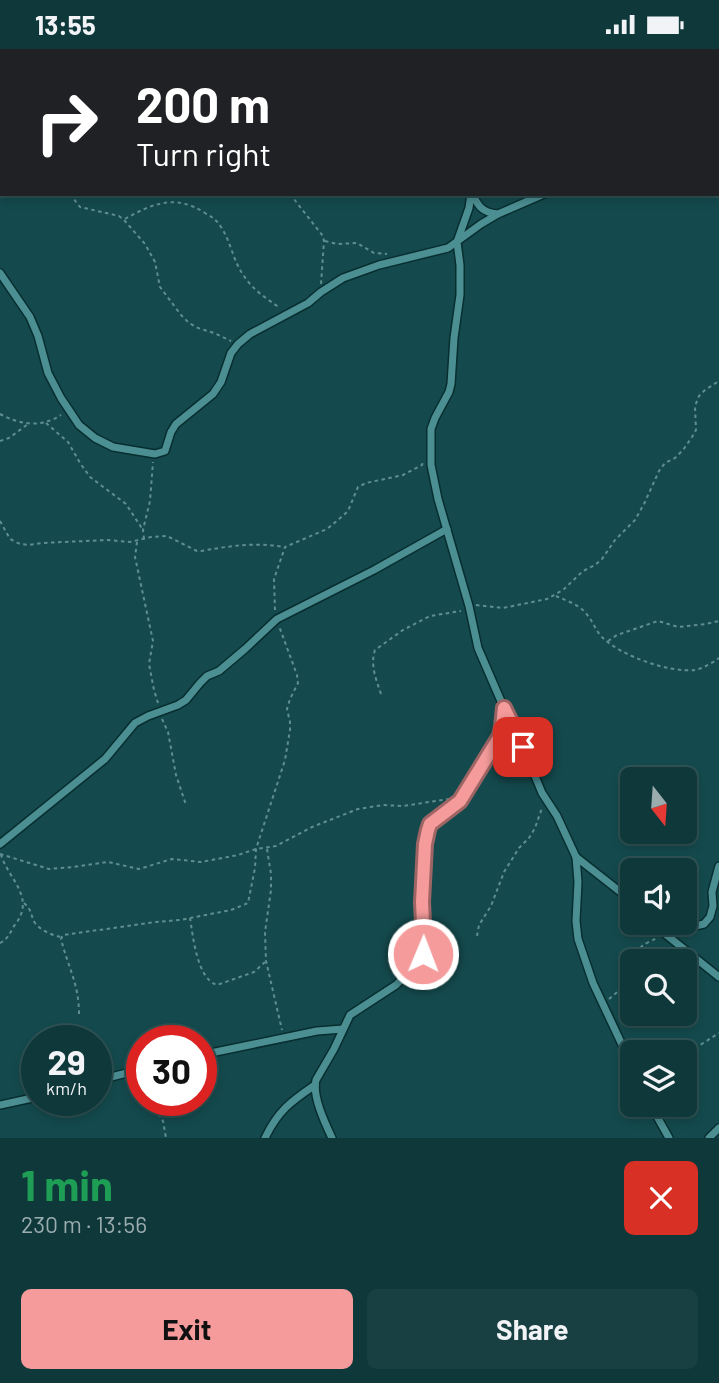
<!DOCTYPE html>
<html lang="en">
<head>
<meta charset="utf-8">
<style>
	body { margin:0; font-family:Barlow,sans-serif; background:#183f42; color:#f1f3f6; height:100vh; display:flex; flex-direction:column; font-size:26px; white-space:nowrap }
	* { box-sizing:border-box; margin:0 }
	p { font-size:23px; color:#9bacaf }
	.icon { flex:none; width:38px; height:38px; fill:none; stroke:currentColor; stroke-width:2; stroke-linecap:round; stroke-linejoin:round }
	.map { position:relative; height:1089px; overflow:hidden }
	.side { display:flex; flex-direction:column; background:#0f383a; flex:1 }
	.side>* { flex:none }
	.hud { position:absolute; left:0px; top:0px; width:719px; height:147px; box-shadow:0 4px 10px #0003,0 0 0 2px #2f5254; background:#202124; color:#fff; overflow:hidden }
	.needle { width:46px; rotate:163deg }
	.tools { position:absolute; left:620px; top:718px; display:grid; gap:14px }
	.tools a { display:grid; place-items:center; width:77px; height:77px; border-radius:10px; background:#0f383a; box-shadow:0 4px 10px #0003,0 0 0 2px #2f5254; font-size:35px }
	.speed { position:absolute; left:21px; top:976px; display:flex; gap:14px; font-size:35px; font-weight:700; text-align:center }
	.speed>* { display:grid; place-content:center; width:91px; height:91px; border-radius:50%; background:#0f383a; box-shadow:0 4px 10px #0003,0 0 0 2px #2f5254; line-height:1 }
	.speed small { font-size:18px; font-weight:400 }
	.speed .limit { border:10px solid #d22; background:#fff; color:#111 }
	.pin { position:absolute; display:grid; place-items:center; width:60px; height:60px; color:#fff; margin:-30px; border-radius:14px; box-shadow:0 4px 10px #0006 }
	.me { position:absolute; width:77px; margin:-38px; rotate:1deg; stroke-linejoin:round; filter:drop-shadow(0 0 5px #0008) }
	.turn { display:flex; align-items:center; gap:24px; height:147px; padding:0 21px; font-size:32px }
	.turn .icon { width:91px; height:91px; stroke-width:2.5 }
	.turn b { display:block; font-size:49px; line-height:60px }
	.round { display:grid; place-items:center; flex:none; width:74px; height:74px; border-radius:10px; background:#183f42 }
	.overview { display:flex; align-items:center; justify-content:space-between; height:119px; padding:0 21px }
	h1 { font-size:42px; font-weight:700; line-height:52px; color:#1e9e55 }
	.action { display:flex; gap:14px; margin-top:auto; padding:14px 21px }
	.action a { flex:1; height:80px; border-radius:10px; background:#f59b9b; color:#111; font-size:28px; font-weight:700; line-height:80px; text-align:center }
	.action a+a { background:#183f42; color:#f1f3f6 }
	.status { display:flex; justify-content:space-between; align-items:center; height:49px; padding:0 35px; background:#0f383a; direction:ltr }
	.status svg { height:19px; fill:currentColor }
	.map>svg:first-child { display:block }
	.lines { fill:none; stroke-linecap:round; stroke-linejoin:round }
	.service-casing { stroke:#082e30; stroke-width:6 }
	.minor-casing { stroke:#082e30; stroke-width:10 }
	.path { stroke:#608e90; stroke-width:2; stroke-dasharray:3.5 3.5; stroke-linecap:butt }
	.service { stroke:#4c8f93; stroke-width:3.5 }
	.minor { stroke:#4c8f93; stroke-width:7 }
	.route-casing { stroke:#9f6565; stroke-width:18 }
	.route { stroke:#f59b9b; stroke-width:12 }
</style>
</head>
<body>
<div class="status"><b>13:55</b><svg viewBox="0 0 49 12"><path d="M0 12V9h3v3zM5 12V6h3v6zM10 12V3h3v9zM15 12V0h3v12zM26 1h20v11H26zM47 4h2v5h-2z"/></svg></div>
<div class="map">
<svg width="719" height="1089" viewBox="0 0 719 1089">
	<rect width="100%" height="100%" fill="#144a4d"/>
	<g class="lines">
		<defs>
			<polyline id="service" points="718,75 719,75"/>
			<g id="minor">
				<polyline points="398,0 399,2"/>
				<polyline points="508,2 508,0"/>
				<polyline points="718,94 719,93"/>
				<polyline points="471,145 469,159 457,193 460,216 460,246 454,289 451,335 449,343 435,369 431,380 431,416 438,450 469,557 478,599 504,659 523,698 542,744 557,767 576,808 578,833 576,872 578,890 593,934 632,1017"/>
				<path d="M472,145C479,158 482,163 497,165"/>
				<polyline points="0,224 30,268 38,287 48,324 61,349 79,376 95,389 113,398 155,405 165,402 171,383 176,375 213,345 221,333 231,304 238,295 250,285 308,254 321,243 343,229 379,216 448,199 481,175 498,165 544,145"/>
				<polyline points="0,795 105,710 135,674 148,667 178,656 186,651 200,634 207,627 219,622 245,600 277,570 374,521 447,480"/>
				<polyline points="576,808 632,852"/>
				<polyline points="656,873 664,884 719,928"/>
				<polyline points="664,884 704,875 710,868 713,857 712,843 719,817"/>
				<polyline points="201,1006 317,982 343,980"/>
				<polyline points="96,1032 142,1020"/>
				<polyline points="650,1055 669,1089"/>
				<polyline points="0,1056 37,1048"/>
				<path d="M265,1089C278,1062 290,1053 315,1036"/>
				<path d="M332,1089C325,1074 312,1047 316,1031L334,1000L350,966L396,936L410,922L423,905L424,897L422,853L425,795L428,781L431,775L460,752L500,687L502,678L504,660"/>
				<polyline points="709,1089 719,1079"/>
			</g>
		</defs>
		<use href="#service" class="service-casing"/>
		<use href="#minor" class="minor-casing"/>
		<g class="path">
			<polyline points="216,0 217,2"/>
			<polyline points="322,0 322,2"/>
			<polyline points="70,2 78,0"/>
			<polyline points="353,2 369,0"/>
			<polyline points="0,51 2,54"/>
			<polyline points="70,145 80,158 119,167 124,171 145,195 155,213 160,238 181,266 189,274 198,279 214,284 231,292"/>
			<polyline points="290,145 323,187 324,192 321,235"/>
			<path d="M125,170C153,154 176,145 205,164C212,168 217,171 221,178C231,193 233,212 244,227C252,240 267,250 280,259"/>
			<polyline points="325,192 337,195 357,194 374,204 387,205"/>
			<path d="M0,365C21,376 41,379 61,366"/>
			<polyline points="46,374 68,393 80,414 90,428 126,455 143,481"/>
			<polyline points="0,392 9,389 28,375"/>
			<path d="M0,472L10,490L20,495L29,496L42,494L107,491L130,493L151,488L167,487L197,502H201C229,497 256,493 284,498"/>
			<polyline points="144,490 143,481 150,452 153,413"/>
			<polyline points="137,493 135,508 153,592 149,615 154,641 158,654"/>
			<path d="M556,547C567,552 581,556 588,567C594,574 596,583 603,589C622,607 669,624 695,621C704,619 712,614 719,609"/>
			<polyline points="476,556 503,559 547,550 563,541 583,522 595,516 602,510 615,491 635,471 644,455 659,422 665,414 675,409 683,401 692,388 696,381 695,357 699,347 705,341 719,332"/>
			<polyline points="275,561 274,530 285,498 327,480 338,471 348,462 358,438 366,434 403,426 422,416 423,413"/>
			<polyline points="608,592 617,586 658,572 678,578 706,575 719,572"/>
			<path d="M381,645C376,630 370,616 375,601L403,581L430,567L461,562"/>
			<polyline points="162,670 168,683 176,726 186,756"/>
			<polyline points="267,800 271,825 271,841 265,883 266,912 282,981"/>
			<polyline points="0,805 49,820 73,818 108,813 139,820 172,810 201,813 238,806 256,800 276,797 312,778 358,760 383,756 403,757 449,750"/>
			<path d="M24,854C33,862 30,866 35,874C41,882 52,886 61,888"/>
			<path d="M190,869C193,887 197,930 217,936L254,923L265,913"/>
			<polyline points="477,887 479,876 491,857 504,823 519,799 529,789 535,779 542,759"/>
			<path d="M0,894C7,891 10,884 14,877C37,849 9,831 1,806"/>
			<path d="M636,912C640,894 642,897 657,889"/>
			<polyline points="609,950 629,933 632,922"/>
			<path d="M79,965C79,935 68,918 61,890L63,886L156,873L180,871L231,861L248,854L255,819L256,800L285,711L290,681V673L287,660L290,650L298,634L297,626L279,577"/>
			<polyline points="674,1003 697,998 719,984"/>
			<polyline points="153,1052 156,1061 163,1072 166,1089"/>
		</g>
		<use href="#service" class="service"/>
		<use href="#minor" class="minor"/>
	</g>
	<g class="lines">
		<defs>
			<polyline id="route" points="423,905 424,897 422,853 425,795 428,781 430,775 460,752 500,687 502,678 504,659 523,698"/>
		</defs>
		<use href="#route" class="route-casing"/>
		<use href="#route" class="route"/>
	</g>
</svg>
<div class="tools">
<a><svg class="needle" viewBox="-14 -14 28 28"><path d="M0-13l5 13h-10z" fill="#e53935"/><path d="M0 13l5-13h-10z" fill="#9bacaf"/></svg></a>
<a><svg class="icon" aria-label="sound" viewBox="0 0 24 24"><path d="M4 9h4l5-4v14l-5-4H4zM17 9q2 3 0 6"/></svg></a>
<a><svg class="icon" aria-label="search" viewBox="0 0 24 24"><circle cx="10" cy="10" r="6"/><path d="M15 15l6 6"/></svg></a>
<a><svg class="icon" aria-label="layers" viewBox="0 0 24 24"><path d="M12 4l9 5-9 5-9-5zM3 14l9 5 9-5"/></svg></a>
</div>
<div class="speed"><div>29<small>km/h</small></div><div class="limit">30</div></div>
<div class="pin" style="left:523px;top:698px;background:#d93025"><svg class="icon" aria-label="arrive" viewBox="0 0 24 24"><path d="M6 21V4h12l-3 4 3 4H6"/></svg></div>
<svg class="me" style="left:423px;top:905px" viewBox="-20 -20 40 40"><circle r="17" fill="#f59b9b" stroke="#fff" stroke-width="3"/><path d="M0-11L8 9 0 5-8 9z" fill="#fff"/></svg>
<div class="hud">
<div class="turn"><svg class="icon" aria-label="right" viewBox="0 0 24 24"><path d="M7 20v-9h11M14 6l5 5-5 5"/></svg><div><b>200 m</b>Turn right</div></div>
</div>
</div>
<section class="side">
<div class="overview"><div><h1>1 min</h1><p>230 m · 13:56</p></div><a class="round" style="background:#d93025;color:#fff"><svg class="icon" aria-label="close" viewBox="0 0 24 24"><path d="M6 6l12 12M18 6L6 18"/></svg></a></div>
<div class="action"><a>Exit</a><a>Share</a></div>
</section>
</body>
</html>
